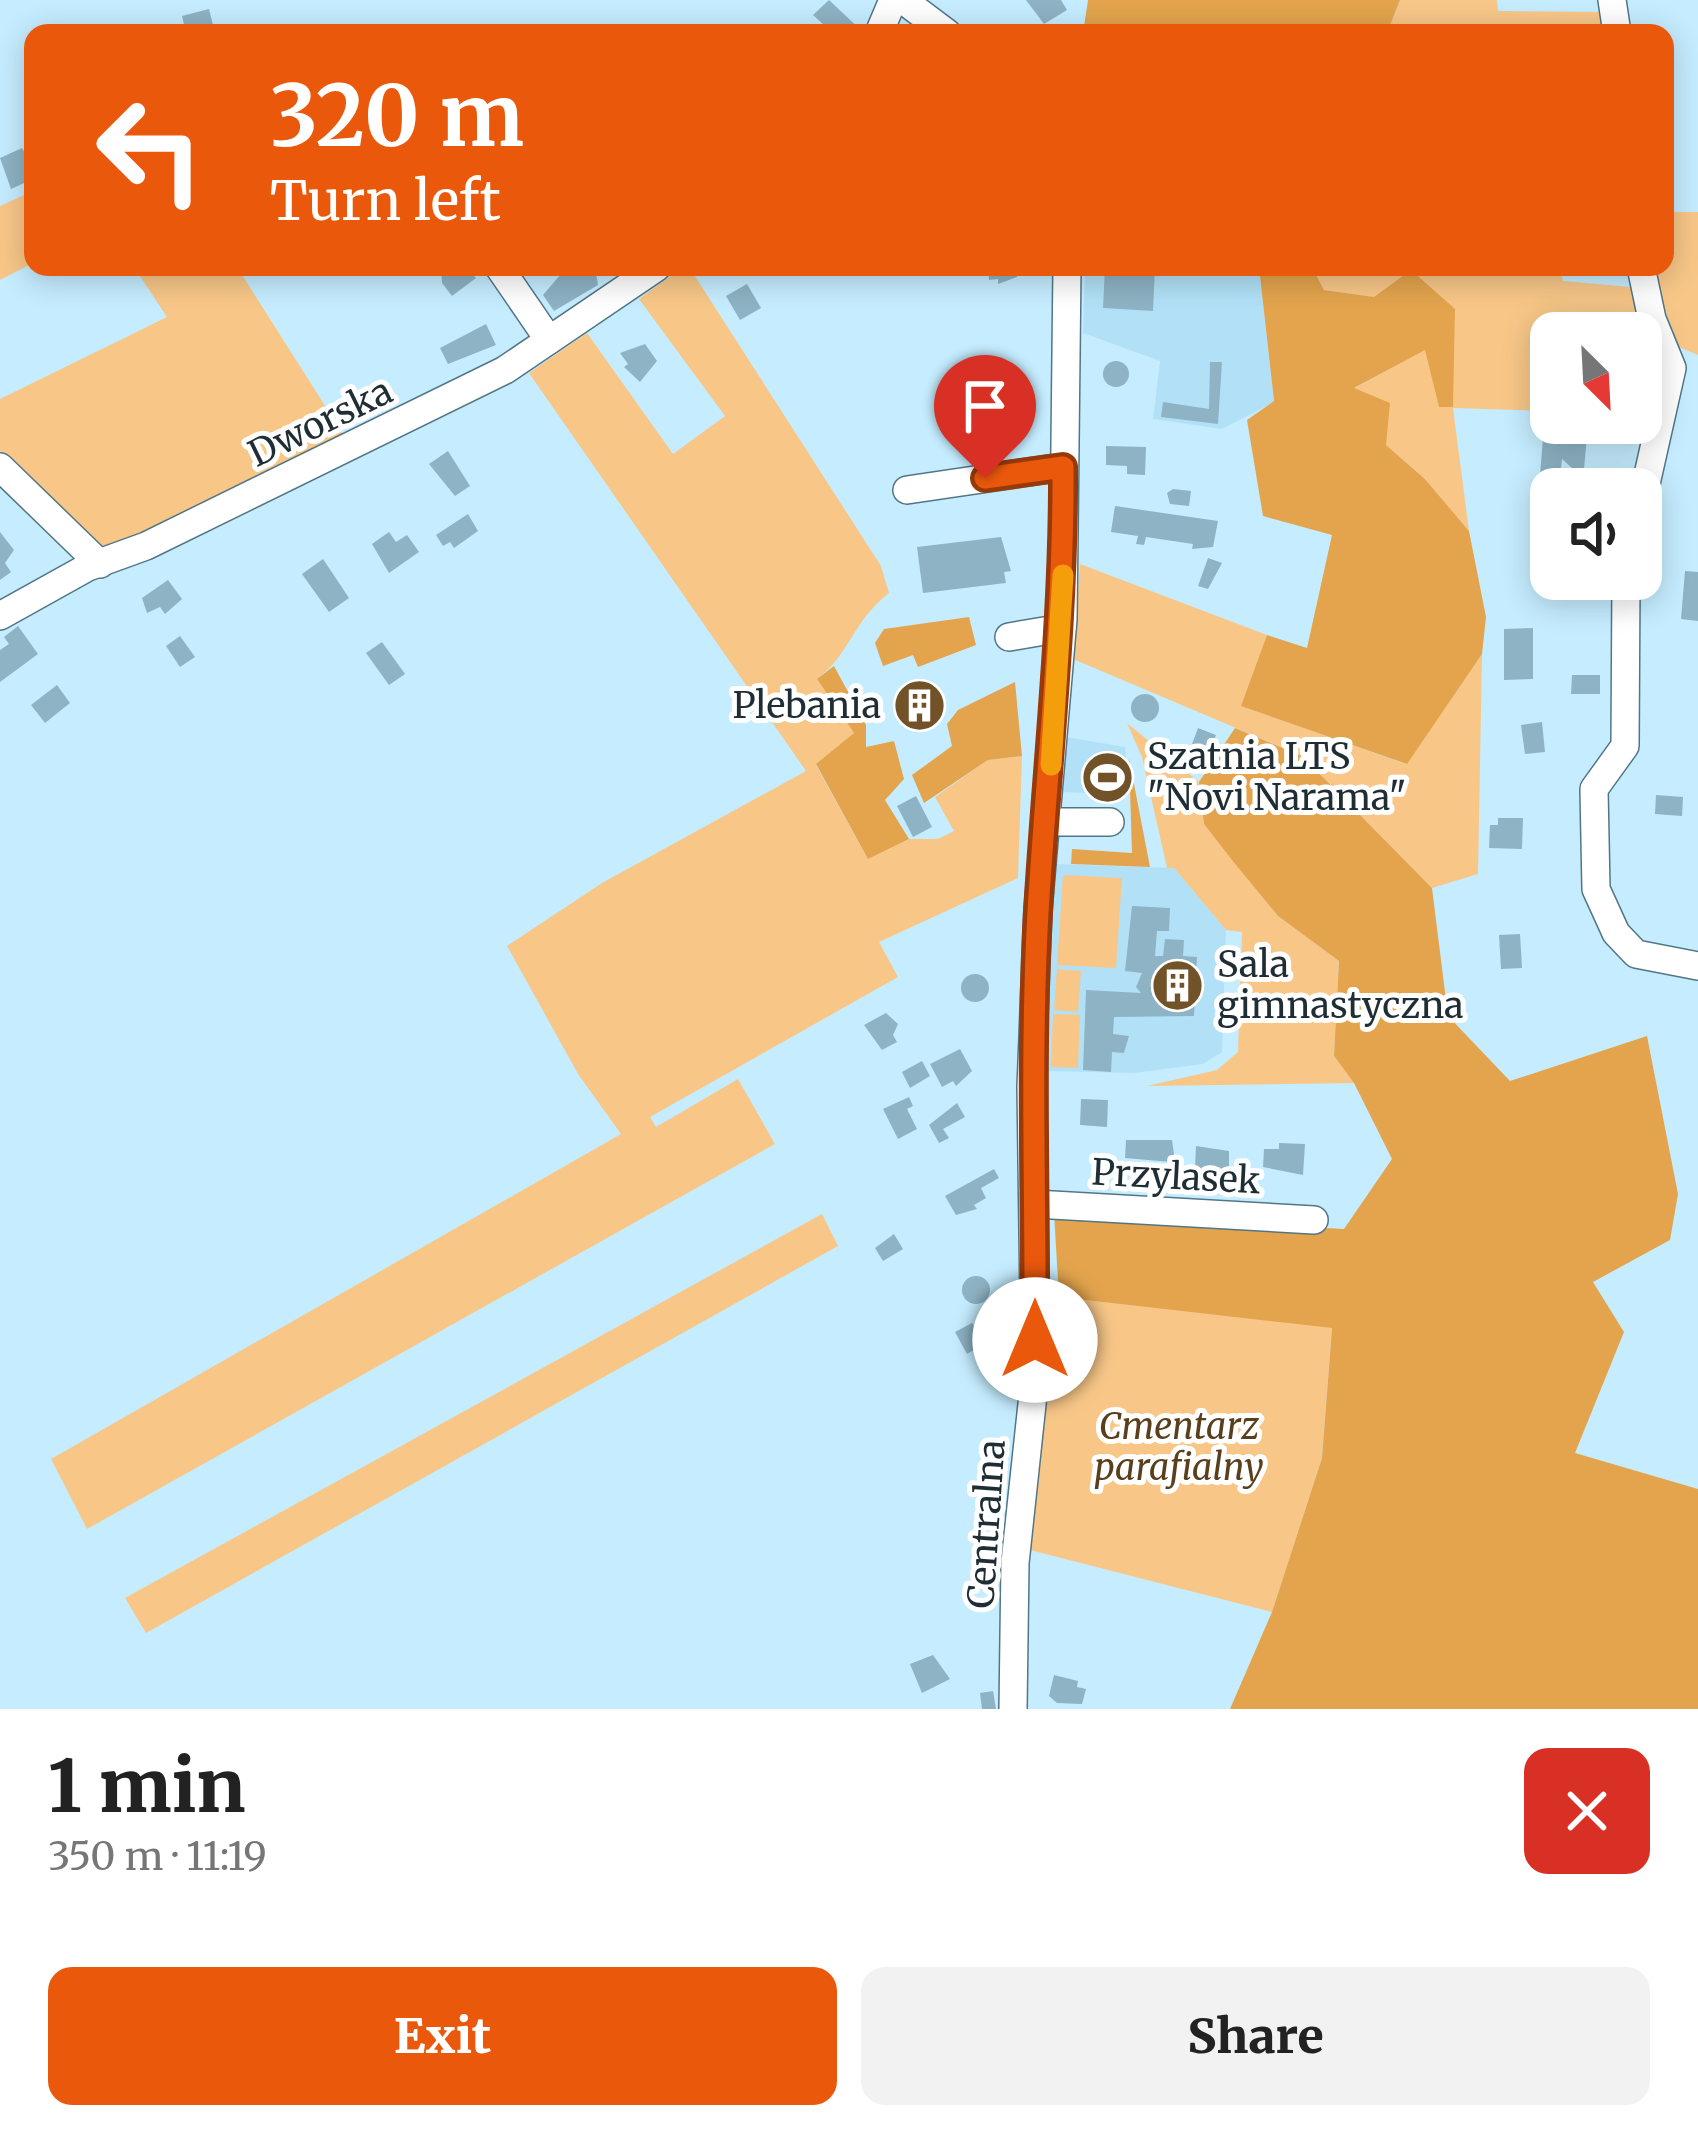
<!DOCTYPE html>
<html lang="en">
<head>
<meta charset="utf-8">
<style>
	body { margin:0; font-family:Merriweather,serif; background:#f2f2f2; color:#222; height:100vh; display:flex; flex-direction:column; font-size:45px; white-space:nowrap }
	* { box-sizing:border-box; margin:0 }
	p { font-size:39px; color:#767676 }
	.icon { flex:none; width:66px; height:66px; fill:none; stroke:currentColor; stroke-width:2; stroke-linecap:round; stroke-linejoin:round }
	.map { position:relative; height:1709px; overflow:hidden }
	.details { display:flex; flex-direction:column; background:#fff; flex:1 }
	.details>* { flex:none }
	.hud { position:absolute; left:24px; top:24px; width:1650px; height:252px; border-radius:24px; box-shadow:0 6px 30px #0003; background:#ea580c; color:#fff; overflow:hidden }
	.needle { width:78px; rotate:156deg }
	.tools { position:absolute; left:1530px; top:312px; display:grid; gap:24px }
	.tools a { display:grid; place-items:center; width:132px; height:132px; border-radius:24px; background:#fff; box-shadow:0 6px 30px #0003; font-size:60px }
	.pin { position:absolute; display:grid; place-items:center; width:102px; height:102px; color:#fff; margin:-123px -51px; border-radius:50% 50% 50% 0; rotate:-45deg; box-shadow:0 0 12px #0007 }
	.pin .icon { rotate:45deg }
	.me { position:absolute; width:132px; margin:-66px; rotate:0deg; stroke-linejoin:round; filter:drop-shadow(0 0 9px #0008) }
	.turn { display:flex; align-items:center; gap:42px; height:252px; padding:0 48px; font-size:54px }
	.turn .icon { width:156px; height:156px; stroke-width:2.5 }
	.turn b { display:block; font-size:84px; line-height:102px }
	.round { display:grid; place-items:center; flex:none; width:126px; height:126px; border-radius:24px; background:#f2f2f2 }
	.overview { display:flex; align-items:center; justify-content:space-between; height:204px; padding:0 48px }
	h1 { font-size:72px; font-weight:800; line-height:90px }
	.button { display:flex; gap:24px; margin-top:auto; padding:24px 48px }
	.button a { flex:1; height:138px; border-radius:24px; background:#ea580c; color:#fff; font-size:48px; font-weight:800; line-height:138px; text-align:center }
	.button a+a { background:#f2f2f2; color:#222 }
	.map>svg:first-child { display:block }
	.built { fill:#b2e1f7 }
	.green { fill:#f8c788 }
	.forest { fill:#e3a44d }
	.building { fill:#8eb3c4 }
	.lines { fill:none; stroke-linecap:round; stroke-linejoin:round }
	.minor-casing { stroke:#527686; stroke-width:30 }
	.minor { stroke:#fff; stroke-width:27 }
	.route-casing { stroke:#983908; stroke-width:30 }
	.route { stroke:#ea580c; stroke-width:21 }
	.slow { stroke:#f59e0b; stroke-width:21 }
	.labels { text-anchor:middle; stroke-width:10; stroke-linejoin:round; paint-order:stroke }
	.street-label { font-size:36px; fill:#1f2e35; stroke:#fff }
	.poi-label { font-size:36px; fill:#1f2e35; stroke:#fff; text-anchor:start }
	.park-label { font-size:36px; font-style:italic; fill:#593f1b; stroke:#fff }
</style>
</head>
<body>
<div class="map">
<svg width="1698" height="1709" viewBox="0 0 1698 1709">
	<rect width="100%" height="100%" fill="#c5edff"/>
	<g class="built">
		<polygon points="1085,267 1259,267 1274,402 1222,429 1153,419 1160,361 1083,333"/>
		<polygon points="1066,737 1125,747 1129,795 1064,792"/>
		<polygon points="1055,864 1174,868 1226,930 1222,1052 1203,1064 1134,1073 1046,1071"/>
	</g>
	<g class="green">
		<polygon points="1400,0 1497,0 1498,11 1605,12 1608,33 1387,33"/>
		<polygon points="33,191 33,263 0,280 0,206"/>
		<polygon points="1665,212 1698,212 1698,355 1679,347 1663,305 1656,267 1665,267"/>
		<polygon points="134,267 237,267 348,442 108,554 0,451 0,399 167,317"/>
		<path d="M683,267H689L881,566L889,593C852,622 851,653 817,679L854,733L816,765L868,859L909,839H938L954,831L935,797L988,760L1022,756L1018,878L879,942L898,977L650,1117L656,1127L738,1079L775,1144L87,1529L51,1459L621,1134L578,1074L507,946L602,883L806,771L529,373L587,333L673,454L725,416L639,299Z"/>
		<polygon points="1312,267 1560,267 1563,281 1631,287 1657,368 1645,415 1641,333 1551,333 1551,411 1453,408 1469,531 1425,479 1386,445 1353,389 1425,349 1439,406 1455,309 1324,290"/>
		<polygon points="1080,564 1267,635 1242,706 1406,764 1482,654 1478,874 1432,888 1302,756 1073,659"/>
		<polygon points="1127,723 1199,782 1204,824 1278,916 1339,961 1334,1056 1354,1083 1147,1086 1217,1070 1238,1052 1242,932 1226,930 1174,868 1167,868 1142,757"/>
		<polygon points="1063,875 1122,878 1116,968 1057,965"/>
		<polygon points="1057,969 1081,971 1078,1012 1054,1010"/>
		<polygon points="1053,1014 1080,1015 1078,1068 1051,1067"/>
		<polygon points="822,1214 838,1246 146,1633 125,1598"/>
		<polygon points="1059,1297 1332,1327 1322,1458 1272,1612 1030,1550 1046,1390 1053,1389"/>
	</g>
	<g class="forest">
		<polygon points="1088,0 1400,0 1387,33 1083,33"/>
		<polygon points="1259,267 1312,267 1324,290 1374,297 1411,270 1455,309 1453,407 1439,407 1425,350 1354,388 1390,403 1386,445 1425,479 1469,531 1486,617 1482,654 1407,764 1241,706 1267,635 1307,648 1332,535 1263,516 1247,420 1274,401"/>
		<polygon points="969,617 976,645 918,667 913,655 883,666 875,643 884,629"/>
		<polygon points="834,666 866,725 866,747 894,741 904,779 885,800 909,839 868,859 816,764 854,733 817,679"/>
		<polygon points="1015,682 1022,756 988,760 924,803 912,775 952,746 947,724 958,710"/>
		<polygon points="1235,728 1302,756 1432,888 1448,1016 1510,1081 1647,1036 1678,1194 1670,1240 1593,1282 1624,1332 1575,1453 1698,1489 1698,1709 1230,1709 1272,1612 1322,1458 1332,1328 1059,1297 1054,1213 1344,1229 1392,1159 1354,1083 1334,1056 1339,961 1278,916 1232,860 1204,824 1199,782"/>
		<polygon points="1129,758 1150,867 1071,864 1072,849 1132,853"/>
	</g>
	<g class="building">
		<polygon points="829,0 864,33 818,33 825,26 813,15"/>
		<polygon points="1026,0 1061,0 1067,10 1044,24"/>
		<polygon points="209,9 215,33 186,33 182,16"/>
		<polygon points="22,148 32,164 33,179 11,189 0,158"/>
		<polygon points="441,267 465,267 476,278 452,296 442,283"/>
		<polygon points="567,267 595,267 598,285 554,311 543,295"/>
		<polygon points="988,267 1017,267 1017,277 998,284 998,279 989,280"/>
		<polygon points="1105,267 1155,267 1153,311 1103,308"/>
		<polygon points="747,284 761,308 740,320 726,296"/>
		<polygon points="486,324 496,345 448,364 440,348"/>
		<polygon points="645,344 657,361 640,382 624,367 628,364 620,353"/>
		<circle cx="1116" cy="374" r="13"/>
		<polygon points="1210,362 1222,362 1218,424 1161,417 1163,402 1209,409"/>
		<polygon points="1016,400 1023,420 986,433 979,413"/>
		<polygon points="1557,424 1578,426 1577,436 1587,436 1584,469 1572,468 1562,459 1560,477 1540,475 1543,438 1556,439"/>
		<polygon points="1106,446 1146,447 1145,475 1127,474 1127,466 1106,465"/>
		<polygon points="448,451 470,486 455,496 429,464"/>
		<polygon points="1173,489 1191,491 1189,506 1170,504 1167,493"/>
		<polygon points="1115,506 1218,521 1213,547 1192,549 1193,544 1146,537 1144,545 1136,544 1138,536 1111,532"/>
		<polygon points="468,514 478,531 454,548 450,542 443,546 436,535"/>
		<polygon points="1543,517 1551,517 1551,555 1537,554"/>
		<polygon points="0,532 14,550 5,563 11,572 0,580"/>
		<polygon points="389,532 396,542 407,535 419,552 389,573 372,544"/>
		<polygon points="1001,537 1011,571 1004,572 1006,583 923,593 917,547"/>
		<polygon points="1208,558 1222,563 1208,589 1198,586"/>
		<polygon points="323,559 349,598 329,612 302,574"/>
		<polygon points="1685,571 1698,572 1698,621 1681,619"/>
		<polygon points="168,580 182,599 165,614 160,607 147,613 142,598"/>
		<polygon points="18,626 38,654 0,682 0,650 9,644 4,637"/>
		<polygon points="1533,628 1533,679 1504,680 1504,629"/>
		<polygon points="180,636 195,657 180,667 166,646"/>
		<polygon points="382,642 405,674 389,685 366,653"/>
		<polygon points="1572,675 1600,675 1600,694 1571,694"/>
		<polygon points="933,683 944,712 907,728 895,698"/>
		<polygon points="57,685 70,703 45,723 31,705"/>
		<circle cx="1145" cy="708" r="14"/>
		<polygon points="1542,722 1545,752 1525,754 1521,725"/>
		<polygon points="1198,728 1216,735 1206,762 1188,755"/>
		<polygon points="1099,764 1117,764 1117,790 1100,789"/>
		<polygon points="1656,795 1683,797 1682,816 1655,814"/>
		<polygon points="916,796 932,827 913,837 897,806"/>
		<polygon points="1498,818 1523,818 1522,849 1489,848 1490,825 1498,825"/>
		<polygon points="1132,906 1170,908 1169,931 1157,931 1155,956 1163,956 1165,939 1184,940 1183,956 1197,957 1194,1016 1114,1017 1113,1034 1129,1036 1124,1053 1112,1052 1111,1072 1083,1070 1086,990 1141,993 1136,987 1142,973 1125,971"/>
		<polygon points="1520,934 1522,968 1501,969 1499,935"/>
		<circle cx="975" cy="988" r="14"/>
		<polygon points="886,1013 898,1024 893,1035 897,1042 882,1050 864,1025"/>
		<polygon points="960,1049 972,1071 956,1086 953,1081 942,1087 930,1064"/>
		<polygon points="922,1061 930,1076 910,1088 902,1072"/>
		<polygon points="909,1097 913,1106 907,1109 917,1129 898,1139 883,1109"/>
		<polygon points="1081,1099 1108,1100 1107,1127 1080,1125"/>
		<polygon points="957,1103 965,1117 943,1129 949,1138 939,1143 929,1125"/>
		<polygon points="1126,1140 1172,1140 1174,1154 1171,1162 1125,1158"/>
		<polygon points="1279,1143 1305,1144 1303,1175 1263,1167 1264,1149 1279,1149"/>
		<polygon points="1196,1146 1229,1151 1229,1169 1195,1170"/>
		<polygon points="994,1169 999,1178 981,1188 986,1198 974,1205 977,1209 956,1215 945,1196"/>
		<polygon points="894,1234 903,1249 883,1261 875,1248"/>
		<circle cx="976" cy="1290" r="14"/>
		<polygon points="972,1323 984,1344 967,1354 955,1332"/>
		<polygon points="933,1655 950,1679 922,1693 910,1664"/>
		<polygon points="1054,1675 1078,1681 1077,1687 1086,1689 1082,1704 1057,1703 1049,1696"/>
		<polygon points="993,1691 996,1709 982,1709 980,1693"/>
	</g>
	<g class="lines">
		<defs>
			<g id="minor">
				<polyline points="903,0 947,33"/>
				<polyline points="1612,0 1617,33"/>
				<polyline points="879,33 893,0"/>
				<polyline points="499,267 549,340"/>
				<polyline points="1641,267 1652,319 1672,368 1641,506"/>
				<polyline points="0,467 100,564"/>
				<polyline points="907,490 1063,467"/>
				<polyline points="1626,579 1625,746 1594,789 1596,889 1616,933 1636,954 1698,966"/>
				<polyline points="0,616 88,567 146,546 505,370 657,267"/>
				<polyline points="1009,637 1062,628"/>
				<polyline points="1046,822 1110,822"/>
				<polyline points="1035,1204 1314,1220"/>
				<polyline points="1013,1709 1015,1563 1035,1376 1031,1087 1038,910 1063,619 1067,267"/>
			</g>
		</defs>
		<use href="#minor" class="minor-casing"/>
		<use href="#minor" class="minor"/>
	</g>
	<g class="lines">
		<defs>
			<path id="route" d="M985,478L1063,467C1064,617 1047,763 1038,912C1030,1055 1036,1197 1035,1340"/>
		</defs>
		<use href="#route" class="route-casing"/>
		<use href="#route" class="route"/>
		<polyline class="slow" points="1051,765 1063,575"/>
	</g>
	<defs>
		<symbol id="building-disc" viewBox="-11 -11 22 22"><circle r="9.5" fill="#725228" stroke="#fff"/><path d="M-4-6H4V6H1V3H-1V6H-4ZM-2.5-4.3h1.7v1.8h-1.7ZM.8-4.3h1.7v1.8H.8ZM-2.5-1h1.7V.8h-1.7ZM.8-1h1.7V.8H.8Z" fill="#fff"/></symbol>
		<symbol id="stadium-disc" viewBox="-11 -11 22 22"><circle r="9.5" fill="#725228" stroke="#fff"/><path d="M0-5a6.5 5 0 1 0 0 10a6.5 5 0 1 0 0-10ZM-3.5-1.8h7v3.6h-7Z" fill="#fff"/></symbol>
	</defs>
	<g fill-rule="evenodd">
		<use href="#building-disc" x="890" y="676" width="59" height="59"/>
		<use href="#stadium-disc" x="1078" y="748" width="59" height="59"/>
		<use href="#building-disc" x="1148" y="956" width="59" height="59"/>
	</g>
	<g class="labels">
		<g class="street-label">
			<text transform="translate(320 422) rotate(-26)" y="13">Dworska</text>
			<text transform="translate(1176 1176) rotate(3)" y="13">Przylasek</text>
			<text transform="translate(986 1524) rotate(-86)" y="13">Centralna</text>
		</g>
		<g class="poi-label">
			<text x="881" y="718" text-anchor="end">Plebania</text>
			<text x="1147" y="769">Szatnia LTS<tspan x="1147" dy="41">"Novi Narama"</tspan></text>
			<text x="1217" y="977">Sala<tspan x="1217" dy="41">gimnastyczna</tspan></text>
		</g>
		<g class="park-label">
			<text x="1179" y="1439">Cmentarz<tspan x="1179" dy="41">parafialny</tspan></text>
		</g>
	</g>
</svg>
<div class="tools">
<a><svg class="needle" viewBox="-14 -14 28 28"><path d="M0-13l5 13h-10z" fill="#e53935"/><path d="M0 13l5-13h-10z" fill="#767676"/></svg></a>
<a><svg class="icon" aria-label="sound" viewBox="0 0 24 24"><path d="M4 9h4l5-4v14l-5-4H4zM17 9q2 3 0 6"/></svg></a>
</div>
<div class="pin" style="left:985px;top:478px;background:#d93025"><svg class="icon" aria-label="arrive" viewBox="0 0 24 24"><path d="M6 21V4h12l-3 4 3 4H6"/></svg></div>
<svg class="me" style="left:1035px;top:1340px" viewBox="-20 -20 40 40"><circle r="19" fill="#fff"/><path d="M0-13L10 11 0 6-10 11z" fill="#ea580c"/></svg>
<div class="hud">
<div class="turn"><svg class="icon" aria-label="left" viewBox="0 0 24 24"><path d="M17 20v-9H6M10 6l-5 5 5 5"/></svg><div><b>320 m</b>Turn left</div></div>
</div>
</div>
<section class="details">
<div class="overview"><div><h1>1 min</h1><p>350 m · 11:19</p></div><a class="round" style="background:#d93025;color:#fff"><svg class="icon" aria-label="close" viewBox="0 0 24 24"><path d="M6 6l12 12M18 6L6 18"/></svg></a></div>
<div class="button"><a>Exit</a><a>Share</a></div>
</section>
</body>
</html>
